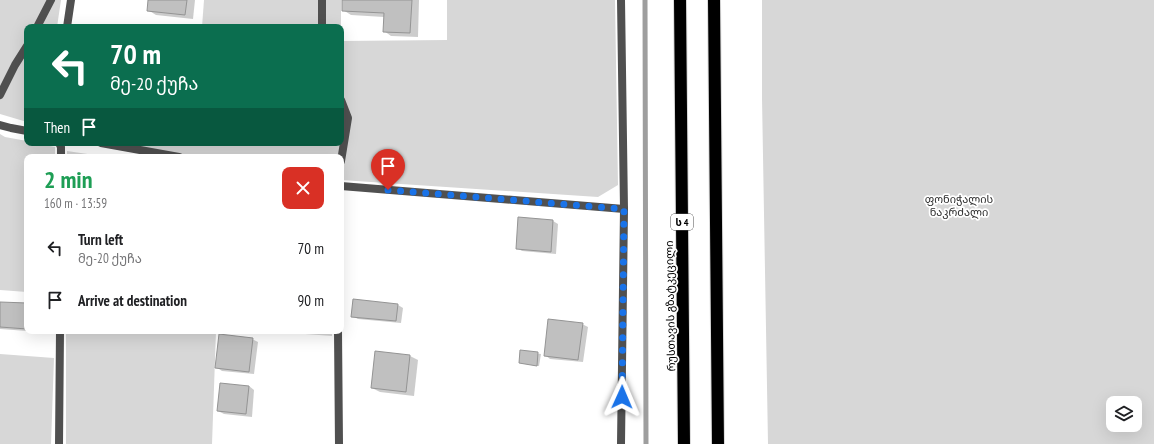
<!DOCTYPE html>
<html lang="en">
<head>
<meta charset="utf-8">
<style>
	body { margin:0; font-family:"PT Sans Narrow","Noto Sans Georgian",sans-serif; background:#f2f2f2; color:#202124; height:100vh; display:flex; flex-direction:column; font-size:15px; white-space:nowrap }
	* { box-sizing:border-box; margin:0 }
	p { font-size:13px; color:#757577 }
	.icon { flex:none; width:22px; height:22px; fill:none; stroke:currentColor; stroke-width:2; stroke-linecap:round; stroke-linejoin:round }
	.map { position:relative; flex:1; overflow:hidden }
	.panel { position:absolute; left:24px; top:154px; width:320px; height:180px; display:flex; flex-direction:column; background:#fff; border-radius:8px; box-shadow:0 4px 16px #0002 }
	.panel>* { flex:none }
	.hud { position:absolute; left:24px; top:24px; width:320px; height:122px; border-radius:8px; box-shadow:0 4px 16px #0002; background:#0b6e4f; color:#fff; overflow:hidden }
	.tools { position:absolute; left:1106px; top:396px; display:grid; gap:8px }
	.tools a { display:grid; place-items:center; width:36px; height:36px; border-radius:8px; background:#fff; box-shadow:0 4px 16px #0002; font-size:20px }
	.pin { position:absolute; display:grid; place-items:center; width:34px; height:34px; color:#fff; margin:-41px -17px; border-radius:50% 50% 50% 0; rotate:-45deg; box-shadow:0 0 4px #0007 }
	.pin .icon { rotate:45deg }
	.me { position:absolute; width:44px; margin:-22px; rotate:1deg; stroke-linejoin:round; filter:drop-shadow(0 0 3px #0008) }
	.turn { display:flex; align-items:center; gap:14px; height:84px; padding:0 20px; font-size:18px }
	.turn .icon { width:52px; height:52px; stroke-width:2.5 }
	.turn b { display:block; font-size:28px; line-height:34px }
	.then { display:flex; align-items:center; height:38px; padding:0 20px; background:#0003; gap:8px; font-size:15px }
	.round { display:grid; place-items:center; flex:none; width:42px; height:42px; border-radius:8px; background:#f2f2f2 }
	.summary { display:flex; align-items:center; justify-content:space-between; height:68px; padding:0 20px }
	h1 { font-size:24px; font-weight:700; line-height:30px; color:#1e9e55 }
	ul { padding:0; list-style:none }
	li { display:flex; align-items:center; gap:12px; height:52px; padding:0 20px }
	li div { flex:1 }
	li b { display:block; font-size:15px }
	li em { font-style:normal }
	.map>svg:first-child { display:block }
	.green { fill:#d7d7d7; fill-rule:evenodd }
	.shadow { fill:#0003 }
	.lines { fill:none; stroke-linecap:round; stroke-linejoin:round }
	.stream { stroke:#9e9e9e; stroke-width:5 }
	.building { fill:#c0c0c0; stroke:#949494 }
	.motorway-casing { stroke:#dbdbdb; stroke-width:14 }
	.service { stroke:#505050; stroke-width:8 }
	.minor { stroke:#505050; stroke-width:8 }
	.tertiary { stroke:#505050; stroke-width:8 }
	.motorway { stroke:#000; stroke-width:12 }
	.route { stroke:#1a73e8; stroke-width:7; stroke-dasharray:0 12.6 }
	.labels { text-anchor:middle; stroke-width:3.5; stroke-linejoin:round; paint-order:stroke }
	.shield { fill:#fff; stroke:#4c4c4c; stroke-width:1 }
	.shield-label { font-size:10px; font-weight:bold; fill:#000 }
	.park-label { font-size:11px; fill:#2e2e2e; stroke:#fff }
	.street-label { font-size:11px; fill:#000; stroke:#fff }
</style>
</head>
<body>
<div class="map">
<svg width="1154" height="444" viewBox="0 0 1154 444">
	<rect width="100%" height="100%" fill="#fff"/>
	<g class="green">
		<polygon points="0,0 61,0 57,27 27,27 27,122 0,114"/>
		<polygon points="204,0 341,0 341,27 202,27"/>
		<polygon points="447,0 615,0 618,185 598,197 341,180 341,157 196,157 114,143 341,143 341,41 447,40"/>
		<path d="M762,0H1154V444H768L762,98ZM1113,403H1135V425H1113Z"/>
		<polygon points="0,134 5,137 27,141 27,143 36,143 55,147 55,157 27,157 27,292 0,290"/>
		<polygon points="67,151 108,157 67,157"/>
		<polygon points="66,331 216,331 212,444 66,444"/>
		<polygon points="265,331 332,331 332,336"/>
		<polygon points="0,354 54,358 51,444 0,444"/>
	</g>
	<g class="shadow">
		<polygon points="149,0 195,0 193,19 156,15 148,10"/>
		<polygon points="343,0 419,0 418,37 391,36 384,31 384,17 351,15 343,10"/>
		<polygon points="519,218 553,221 558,224 556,254 522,251 517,248"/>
		<polygon points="0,303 27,304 27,331 0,329"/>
		<polygon points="398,305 403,308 401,323 358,319 352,316"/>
		<polygon points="582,324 588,327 583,362 550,359 545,355"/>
		<polygon points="252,339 258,342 254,374 222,371 216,367"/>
		<polygon points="521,351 541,354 539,366 520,363"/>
		<polygon points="410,356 418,360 414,396 380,392 372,388"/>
		<polygon points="249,386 254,390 252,417 224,414 218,411"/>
	</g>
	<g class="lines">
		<polyline class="stream" points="645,0 646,444"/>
	</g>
	<g class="building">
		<polygon points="148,0 187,0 185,15 147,11"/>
		<polygon points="342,0 412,0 410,33 383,32 384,13 342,11"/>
		<polygon points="518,217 553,220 551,252 516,249"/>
		<polygon points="353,299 398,304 396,321 351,317"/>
		<polygon points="0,302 27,303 27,329 0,327"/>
		<polygon points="548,319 583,323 578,360 544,356"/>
		<polygon points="219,334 253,338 249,372 215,368"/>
		<polygon points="520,350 538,352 537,366 519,363"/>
		<polygon points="375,351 410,355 406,392 371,388"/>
		<polygon points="220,383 249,386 246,414 217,411"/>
	</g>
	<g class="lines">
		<defs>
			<g id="motorway">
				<polyline points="680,0 684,444"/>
				<polyline points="714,0 718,444"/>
			</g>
		</defs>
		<use href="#motorway" class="motorway-casing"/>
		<polyline class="service" points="67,27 71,0"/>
		<g class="minor">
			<polyline points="37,27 51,0"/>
			<polyline points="322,27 322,0"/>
			<polyline points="0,95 15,65 27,46"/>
			<polyline points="341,100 348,118 341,161"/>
			<polyline points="0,125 11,128 27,131"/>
			<polyline points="59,143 61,147 61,157"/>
			<polyline points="101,143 179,157"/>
			<polyline points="341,186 624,209"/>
			<polyline points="338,331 339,444"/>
			<polyline points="59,444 60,331"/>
		</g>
		<polyline class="tertiary" points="621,0 624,209 621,444"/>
		<use href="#motorway" class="motorway"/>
	</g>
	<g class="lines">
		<polyline class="route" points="388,190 624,209 622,397"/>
	</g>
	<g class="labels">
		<rect class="shield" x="671" y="214" width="22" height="16" rx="3"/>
		<g class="shield-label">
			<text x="682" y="226">ს 4</text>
		</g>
		<g class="park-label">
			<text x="959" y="203">ფონიჭალის<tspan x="959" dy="13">ნაკრძალი</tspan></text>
		</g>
		<g class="street-label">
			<text transform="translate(670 306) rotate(-91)" y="4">რუსთავის გზატკეცილი</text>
		</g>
	</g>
</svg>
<div class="tools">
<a><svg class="icon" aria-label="layers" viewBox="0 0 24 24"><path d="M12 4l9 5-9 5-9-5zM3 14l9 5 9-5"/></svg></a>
</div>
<div class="pin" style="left:388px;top:190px;background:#d93025"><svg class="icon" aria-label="arrive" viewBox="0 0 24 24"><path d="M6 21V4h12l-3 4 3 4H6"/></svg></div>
<svg class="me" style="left:622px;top:397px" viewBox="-20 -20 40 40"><path d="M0-17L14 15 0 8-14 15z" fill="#1a73e8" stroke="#fff" stroke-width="4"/></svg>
<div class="hud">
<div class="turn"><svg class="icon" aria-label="left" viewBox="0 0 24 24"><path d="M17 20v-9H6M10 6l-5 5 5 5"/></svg><div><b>70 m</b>მე-20 ქუჩა</div></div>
<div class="then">Then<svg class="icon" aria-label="arrive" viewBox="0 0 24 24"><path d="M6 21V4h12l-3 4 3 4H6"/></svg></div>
</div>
<section class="panel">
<div class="summary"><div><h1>2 min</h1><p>160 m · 13:59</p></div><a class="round" style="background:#d93025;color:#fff"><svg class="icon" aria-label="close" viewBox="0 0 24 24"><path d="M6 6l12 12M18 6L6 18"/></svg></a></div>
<ul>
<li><svg class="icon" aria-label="left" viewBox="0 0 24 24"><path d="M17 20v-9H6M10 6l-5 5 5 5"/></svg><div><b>Turn left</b><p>მე-20 ქუჩა</p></div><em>70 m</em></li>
<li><svg class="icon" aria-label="arrive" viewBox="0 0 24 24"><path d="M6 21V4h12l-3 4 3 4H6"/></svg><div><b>Arrive at destination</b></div><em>90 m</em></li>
</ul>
</section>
</div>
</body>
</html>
